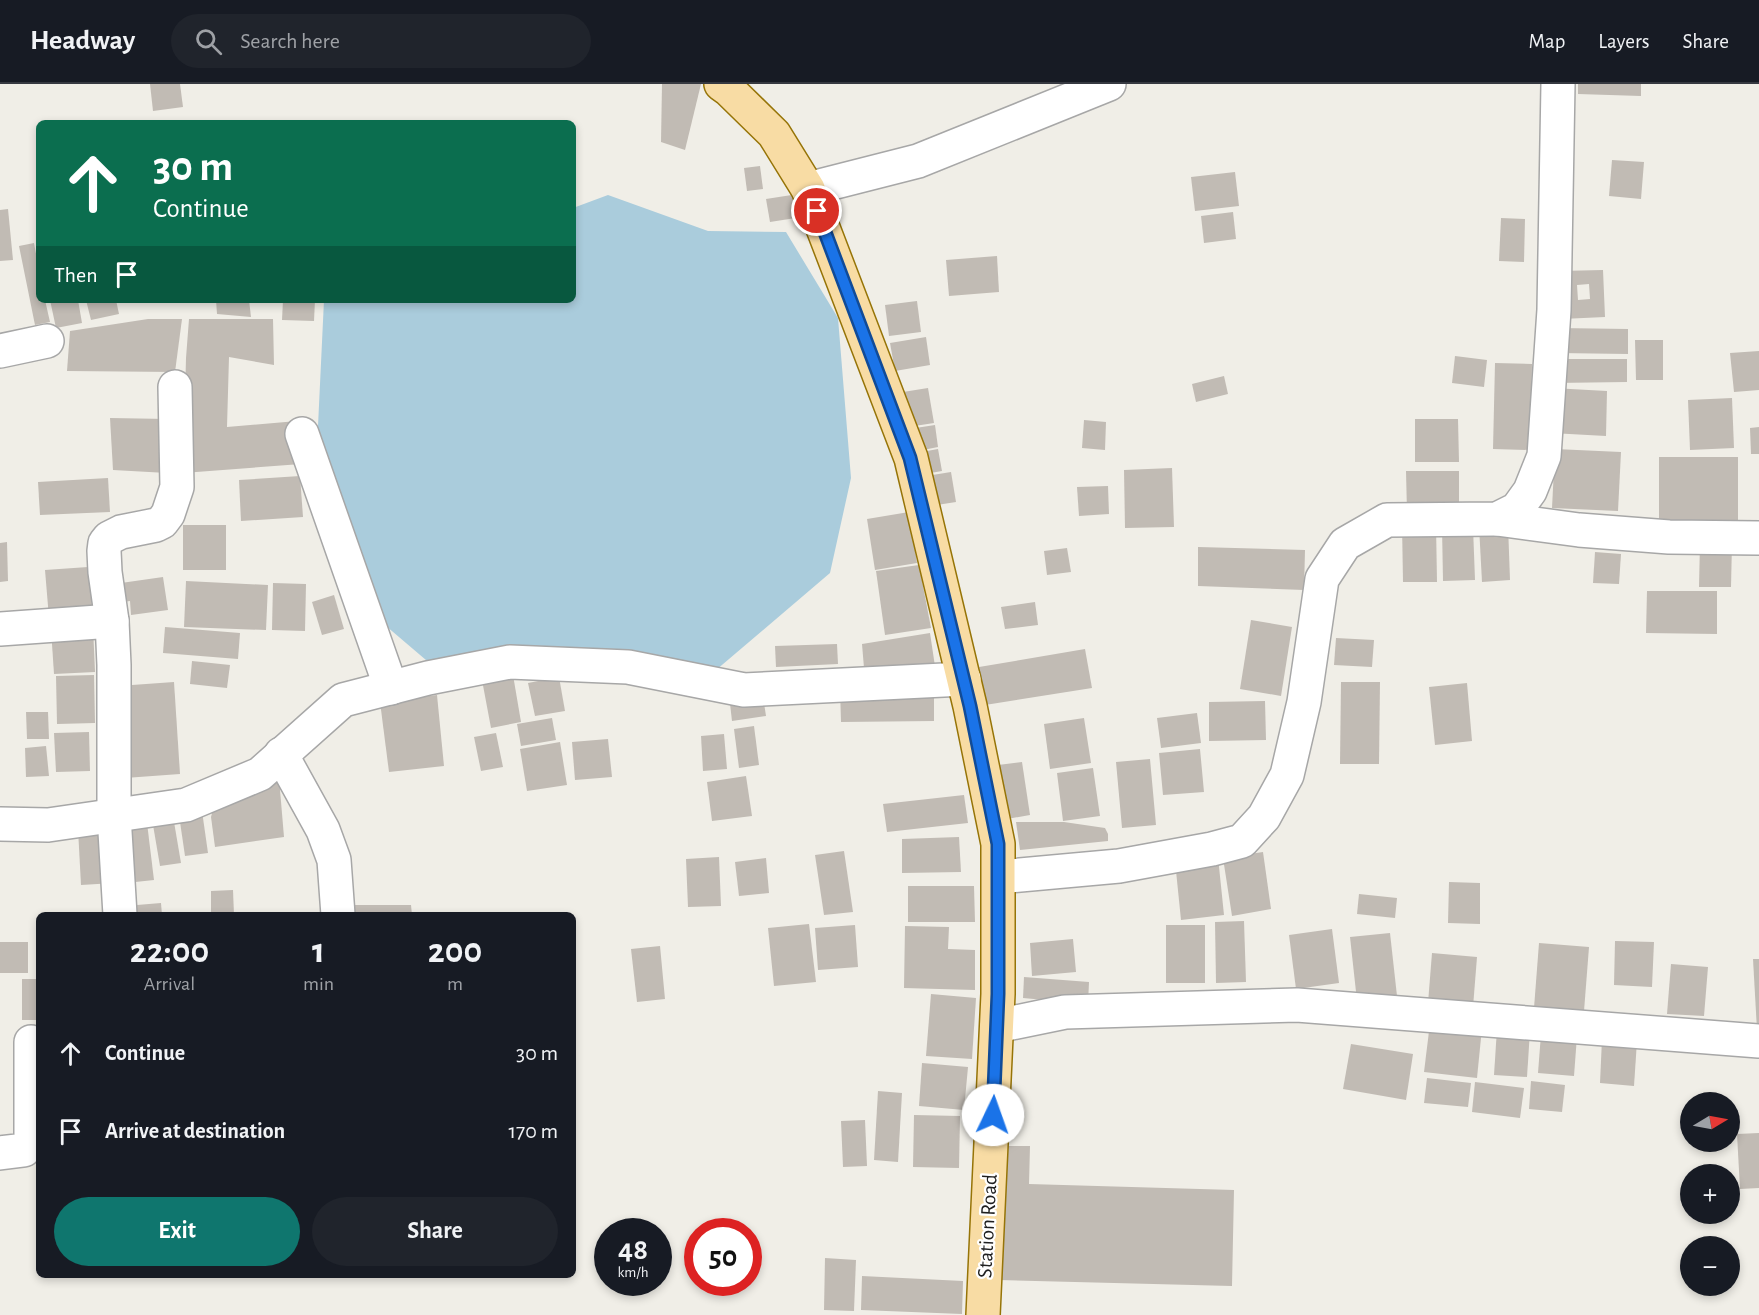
<!DOCTYPE html>
<html lang="en">
<head>
<meta charset="utf-8">
<style>
	body { margin:0; font-family:"Alegreya Sans",sans-serif; background:#20242c; color:#f1f3f6; height:100vh; display:flex; flex-direction:column; font-size:22px; white-space:nowrap }
	* { box-sizing:border-box; margin:0 }
	p { font-size:20px; color:#9ea1a6 }
	.icon { flex:none; width:33px; height:33px; fill:none; stroke:currentColor; stroke-width:2; stroke-linecap:round; stroke-linejoin:round }
	.map { position:relative; flex:1; overflow:hidden }
	.panel { position:absolute; left:36px; top:828px; width:540px; height:366px; display:flex; flex-direction:column; background:#171b24; border-radius:9px; box-shadow:0 3px 9px #0003 }
	.panel>* { flex:none }
	.banner { position:absolute; left:36px; top:36px; width:540px; height:183px; border-radius:9px; box-shadow:0 3px 9px #0003; background:#0b6e4f; color:#fff; overflow:hidden }
	.needle { width:39px; rotate:80deg }
	.fabs { position:absolute; left:1680px; top:1008px; display:grid; gap:12px }
	.fabs a { display:grid; place-items:center; width:60px; height:60px; border-radius:50%; background:#171b24; box-shadow:0 3px 9px #0003; font-size:30px }
	.speed { position:absolute; left:594px; top:1134px; display:flex; gap:12px; font-size:30px; font-weight:700; text-align:center }
	.speed>* { display:grid; place-content:center; width:78px; height:78px; border-radius:50%; background:#171b24; box-shadow:0 3px 9px #0003; line-height:1 }
	.speed small { font-size:15px; font-weight:400 }
	.speed .limit { border:9px solid #d22; background:#fff; color:#111 }
	.pin { position:absolute; display:grid; place-items:center; width:51px; height:51px; color:#fff; margin:-26px; border:3px solid #fff; border-radius:50%; box-shadow:0 2px 6px #0007 }
	.me { position:absolute; width:66px; margin:-33px; rotate:3deg; stroke-linejoin:round; filter:drop-shadow(0 0 4px #0008) }
	.turn { display:flex; align-items:center; gap:21px; height:126px; padding:0 18px; font-size:27px }
	.turn .icon { width:78px; height:78px; stroke-width:2.5 }
	.turn b { display:block; font-size:42px; line-height:51px }
	.then { display:flex; align-items:center; height:57px; padding:0 18px; background:#0003; gap:12px; font-size:22px }
	.eta { display:flex; justify-content:space-evenly; align-items:center; height:102px; text-align:center }
	.eta b { font-size:36px; font-weight:700; line-height:42px }
	.primary-button { display:flex; gap:12px; margin-top:auto; padding:12px 18px }
	.primary-button a { flex:1; height:69px; border-radius:36px; background:#0f766e; color:#fff; font-size:24px; font-weight:700; line-height:69px; text-align:center }
	.primary-button a+a { background:#20242c; color:#f1f3f6 }
	ul { padding:0; list-style:none }
	li { display:flex; align-items:center; gap:18px; height:78px; padding:0 18px }
	li div { flex:1 }
	li b { display:block; font-size:22px }
	li em { font-style:normal }
	header { display:flex; align-items:center; gap:36px; box-sizing:border-box; height:84px; padding:0 30px; background:#171b24; border-bottom:2px solid #363941 }
	header strong { font-size:28px }
	nav { display:flex; gap:33px; margin-inline-start:auto; font-size:21px }
	.search { width:420px; height:54px; background:#20242c; display:flex; align-items:center; gap:15px; box-sizing:border-box; padding:0 21px; border-radius:33px; color:#9ea1a6; font-size:22px }
	.map>svg:first-child { display:block }
	.water { fill:#aaccdc }
	.building { fill:#c1bbb4; fill-rule:evenodd }
	.lines { fill:none; stroke-linecap:round; stroke-linejoin:round }
	.minor-casing { stroke:#a7a7a7; stroke-width:36 }
	.major-casing { stroke:#967407; stroke-width:36 }
	.minor { stroke:#fff; stroke-width:33 }
	.major { stroke:#f8dca4; stroke-width:33 }
	.route-casing { stroke:#114b97; stroke-width:15 }
	.route { stroke:#1a73e8; stroke-width:10 }
	.labels { text-anchor:middle; stroke-width:4.5; stroke-linejoin:round; paint-order:stroke }
	.street-label { font-size:21px; fill:#202020; stroke:#fff }
</style>
</head>
<body>
<header>
<strong>Headway</strong>
<div class="search"><svg class="icon" aria-label="search" viewBox="0 0 24 24"><circle cx="10" cy="10" r="6"/><path d="M15 15l6 6"/></svg>Search here</div>
<nav><a>Map</a><a>Layers</a><a>Share</a></nav>
</header>
<div class="map">
<svg width="1759" height="1231" viewBox="0 0 1759 1231">
	<rect width="100%" height="100%" fill="#f0eee7"/>
	<polygon class="water" points="608,111 708,147 786,148 838,234 851,394 830,489 709,592 433,582 379,536 317,363 324,216 573,216 573,124"/>
	<g class="building">
		<polygon points="150,0 180,0 183,23 153,27"/>
		<polygon points="662,0 701,0 685,66 661,58"/>
		<polygon points="1578,0 1641,0 1641,12 1578,10"/>
		<polygon points="1612,76 1644,78 1641,115 1609,112"/>
		<polygon points="760,82 763,105 747,107 744,84"/>
		<polygon points="1235,88 1239,122 1195,127 1191,93"/>
		<polygon points="798,110 802,133 770,138 766,115"/>
		<polygon points="8,125 13,176 0,177 0,126"/>
		<polygon points="1233,128 1236,155 1204,159 1201,132"/>
		<polygon points="1501,134 1525,135 1524,178 1499,177"/>
		<polygon points="34,159 39,186 39,216 45,216 50,238 35,241 19,162"/>
		<polygon points="997,172 999,208 949,212 946,176"/>
		<path d="M1603,186L1605,233L1562,235L1560,187ZM1589,200L1590,215L1578,216L1577,201Z"/>
		<polygon points="50,216 78,216 82,239 56,244"/>
		<polygon points="86,216 116,216 119,230 91,236"/>
		<polygon points="216,216 249,216 251,233 217,230"/>
		<polygon points="283,216 315,216 314,237 282,236"/>
		<polygon points="917,217 921,248 889,252 885,221"/>
		<polygon points="148,235 182,235 175,288 67,287 70,247"/>
		<polygon points="189,235 273,235 274,281 229,273 227,343 297,337 301,380 183,389 186,274"/>
		<polygon points="1558,244 1628,245 1628,270 1558,269"/>
		<polygon points="926,253 930,281 895,287 890,259"/>
		<polygon points="1635,256 1663,256 1663,296 1636,296"/>
		<polygon points="1759,267 1759,306 1734,308 1730,269"/>
		<polygon points="1455,272 1487,276 1484,303 1452,299"/>
		<polygon points="1554,275 1627,275 1627,298 1554,299"/>
		<polygon points="1495,279 1532,280 1530,366 1493,365"/>
		<polygon points="1224,292 1228,310 1196,318 1192,300"/>
		<polygon points="928,304 934,339 908,343 903,308"/>
		<polygon points="1552,304 1607,307 1606,352 1551,349"/>
		<polygon points="1732,314 1734,364 1690,366 1688,316"/>
		<polygon points="110,334 168,335 167,389 113,386"/>
		<polygon points="1415,335 1458,335 1459,378 1415,378"/>
		<polygon points="1084,336 1106,338 1105,366 1082,364"/>
		<polygon points="935,341 938,363 913,368 909,345"/>
		<polygon points="1759,343 1759,370 1751,370 1750,344"/>
		<polygon points="938,365 942,387 919,391 916,369"/>
		<polygon points="1555,365 1621,368 1618,427 1552,424"/>
		<polygon points="1659,373 1738,373 1738,436 1659,437"/>
		<polygon points="1172,384 1174,443 1125,444 1124,386"/>
		<polygon points="1406,387 1459,387 1459,428 1407,428"/>
		<polygon points="951,388 956,418 924,423 920,393"/>
		<polygon points="300,392 303,433 241,437 239,396"/>
		<polygon points="108,394 110,428 40,431 38,398"/>
		<polygon points="1108,402 1109,430 1079,432 1077,403"/>
		<polygon points="909,428 917,479 875,486 867,435"/>
		<polygon points="1402,440 1436,440 1437,498 1403,498"/>
		<rect x="183" y="441" width="43" height="45"/>
		<polygon points="1508,441 1510,496 1482,498 1479,442"/>
		<polygon points="1442,443 1473,443 1475,496 1443,497"/>
		<polygon points="7,458 8,497 0,498 0,459"/>
		<polygon points="1700,458 1732,459 1731,503 1699,503"/>
		<polygon points="1198,463 1305,466 1304,506 1198,502"/>
		<polygon points="1067,464 1071,488 1047,491 1044,467"/>
		<polygon points="1595,468 1621,470 1619,500 1593,499"/>
		<polygon points="919,481 931,544 885,551 876,487"/>
		<polygon points="88,483 93,531 49,534 45,486"/>
		<polygon points="163,493 168,526 131,531 130,517 123,518 121,499"/>
		<polygon points="186,497 268,501 266,546 184,543"/>
		<polygon points="273,499 306,500 305,547 272,546"/>
		<polygon points="1647,507 1717,507 1717,550 1646,549"/>
		<polygon points="334,511 344,545 322,551 312,518"/>
		<polygon points="1035,518 1038,541 1005,545 1001,523"/>
		<polygon points="1251,536 1292,543 1281,612 1240,605"/>
		<polygon points="93,543 95,588 54,590 51,545"/>
		<polygon points="165,543 240,549 238,575 163,569"/>
		<polygon points="930,549 936,589 865,596 862,560"/>
		<polygon points="1336,554 1374,556 1372,583 1334,581"/>
		<polygon points="837,560 838,580 776,583 775,562"/>
		<polygon points="1085,565 1092,604 985,621 979,583"/>
		<polygon points="192,577 230,581 227,604 190,600"/>
		<polygon points="94,591 95,639 57,640 56,592"/>
		<polygon points="513,591 521,638 491,644 482,596"/>
		<polygon points="559,593 565,627 535,632 528,599"/>
		<polygon points="174,598 180,690 125,694 118,602"/>
		<polygon points="1341,598 1380,598 1379,680 1340,680"/>
		<polygon points="1467,599 1472,657 1435,661 1429,603"/>
		<polygon points="934,604 934,637 841,638 840,606"/>
		<polygon points="762,606 766,632 732,637 729,611"/>
		<polygon points="437,611 444,682 389,688 380,618"/>
		<polygon points="1265,617 1266,656 1209,657 1209,618"/>
		<polygon points="26,628 48,628 49,655 27,655"/>
		<polygon points="1197,629 1201,659 1161,664 1157,634"/>
		<polygon points="552,634 556,656 521,662 517,640"/>
		<polygon points="1084,634 1091,679 1050,685 1044,640"/>
		<polygon points="754,642 759,681 739,684 734,645"/>
		<polygon points="89,648 90,687 56,688 54,649"/>
		<polygon points="496,649 503,683 481,687 474,653"/>
		<polygon points="724,650 727,685 703,687 701,652"/>
		<polygon points="608,655 612,693 575,696 572,658"/>
		<polygon points="560,658 567,701 527,707 520,665"/>
		<polygon points="46,662 49,692 26,693 25,664"/>
		<polygon points="1200,665 1204,708 1163,711 1159,669"/>
		<polygon points="1150,675 1156,741 1122,744 1116,678"/>
		<polygon points="1022,678 1030,731 1007,735 998,681"/>
		<polygon points="1093,684 1100,732 1063,737 1057,689"/>
		<polygon points="746,692 752,732 712,737 707,698"/>
		<polygon points="279,694 284,753 215,763 211,733 215,718"/>
		<polygon points="964,711 968,739 887,748 883,720"/>
		<polygon points="202,727 208,769 185,772 179,731"/>
		<polygon points="173,732 181,779 160,782 152,735"/>
		<polygon points="1016,738 1064,738 1105,744 1108,750 1108,757 1020,766"/>
		<polygon points="147,739 154,796 126,799 119,742"/>
		<polygon points="111,744 114,799 81,801 78,745"/>
		<polygon points="959,753 961,788 902,789 902,755"/>
		<polygon points="844,767 853,828 824,831 815,771"/>
		<polygon points="1263,768 1271,825 1232,832 1223,774"/>
		<polygon points="719,773 721,822 688,823 686,775"/>
		<polygon points="1218,773 1224,831 1181,836 1175,777"/>
		<polygon points="766,774 769,809 739,812 735,778"/>
		<polygon points="1449,798 1480,799 1480,840 1448,839"/>
		<polygon points="908,802 974,802 975,838 908,838"/>
		<polygon points="233,806 234,831 211,831 211,807"/>
		<polygon points="1359,810 1397,814 1395,834 1357,830"/>
		<polygon points="161,819 162,831 126,831 125,822"/>
		<polygon points="351,821 411,821 412,831 351,831"/>
		<polygon points="1244,837 1246,898 1216,899 1215,838"/>
		<polygon points="809,840 816,898 774,902 768,844"/>
		<polygon points="855,841 858,883 818,886 815,844"/>
		<rect x="1166" y="841" width="39" height="58"/>
		<polygon points="905,842 949,843 948,865 975,866 975,906 904,904"/>
		<polygon points="1332,845 1339,899 1296,905 1289,851"/>
		<polygon points="1390,849 1397,912 1357,917 1350,853"/>
		<polygon points="1073,855 1076,888 1032,892 1030,859"/>
		<polygon points="1615,857 1654,858 1652,903 1614,901"/>
		<rect x="0" y="858" width="28" height="31"/>
		<polygon points="1539,859 1589,863 1584,927 1534,924"/>
		<polygon points="660,862 665,915 637,918 631,865"/>
		<polygon points="1432,869 1477,873 1473,923 1428,919"/>
		<polygon points="1753,875 1759,875 1759,946 1757,946"/>
		<polygon points="1671,880 1708,883 1704,932 1667,930"/>
		<polygon points="1024,893 1089,898 1088,920 1023,914"/>
		<rect x="22" y="895" width="17" height="41"/>
		<polygon points="931,910 976,914 972,975 926,972"/>
		<polygon points="1430,939 1482,944 1477,994 1424,988"/>
		<polygon points="1497,945 1530,947 1527,993 1494,991"/>
		<polygon points="1541,950 1577,952 1574,992 1538,989"/>
		<polygon points="1602,955 1637,957 1634,1002 1600,999"/>
		<polygon points="1351,960 1413,970 1406,1016 1343,1005"/>
		<polygon points="922,979 968,983 964,1026 919,1022"/>
		<polygon points="1427,994 1471,999 1468,1023 1424,1019"/>
		<polygon points="1531,997 1565,1001 1562,1028 1529,1025"/>
		<polygon points="1475,998 1524,1004 1520,1034 1472,1028"/>
		<polygon points="878,1007 902,1009 898,1078 874,1076"/>
		<polygon points="914,1031 960,1032 959,1084 913,1083"/>
		<polygon points="865,1036 867,1082 843,1083 841,1037"/>
		<polygon points="1759,1049 1759,1104 1740,1105 1737,1050"/>
		<polygon points="1003,1062 1030,1062 1029,1100 1234,1106 1232,1202 999,1196"/>
		<polygon points="825,1174 856,1176 854,1227 824,1226"/>
		<polygon points="862,1192 963,1197 962,1230 861,1226"/>
	</g>
	<g class="lines">
		<defs>
			<g id="minor">
				<polyline points="808,105 918,77 1109,0"/>
				<polyline points="0,267 47,257"/>
				<polyline points="302,350 391,604"/>
				<polyline points="1497,435 1579,446 1669,453 1759,454"/>
				<polyline points="0,545 112,537"/>
				<polyline points="281,670 323,746 334,776 338,831"/>
				<polyline points="0,740 48,741 186,721 260,690 343,616 428,594 510,578 628,583 744,606 964,595"/>
				<polyline points="999,793 1119,782 1212,765 1242,757 1264,733 1287,691 1304,618 1322,495 1345,460 1387,436 1497,435 1517,425 1530,407 1544,372 1554,226 1558,0"/>
				<polyline points="120,831 114,731 114,581 112,537 105,488 104,467 105,459 109,454 121,448 156,441 162,438 168,430 177,403 175,303"/>
				<polyline points="997,942 1065,928 1297,921 1759,957"/>
				<polyline points="0,1069 24,1066 31,1058 31,958"/>
			</g>
			<polyline id="major" points="721,0 728,5 774,50 808,105 911,374 970,622 998,760 998,910 983,1231"/>
		</defs>
		<use href="#minor" class="minor-casing"/>
		<use href="#major" class="major-casing"/>
		<use href="#minor" class="minor"/>
		<use href="#major" class="major"/>
	</g>
	<g class="lines">
		<defs>
			<polyline id="route" points="817,127 910,374 970,622 998,760 998,910 993,1031"/>
		</defs>
		<use href="#route" class="route-casing"/>
		<use href="#route" class="route"/>
	</g>
	<g class="labels">
		<g class="street-label">
			<text transform="translate(987 1142) rotate(-87)" y="7">Station Road</text>
		</g>
	</g>
</svg>
<div class="fabs">
<a><svg class="needle" viewBox="-14 -14 28 28"><path d="M0-13l5 13h-10z" fill="#e53935"/><path d="M0 13l5-13h-10z" fill="#9ea1a6"/></svg></a>
<a>+</a>
<a>−</a>
</div>
<div class="speed"><div>48<small>km/h</small></div><div class="limit">50</div></div>
<div class="pin" style="left:817px;top:127px;background:#d93025"><svg class="icon" aria-label="arrive" viewBox="0 0 24 24"><path d="M6 21V4h12l-3 4 3 4H6"/></svg></div>
<svg class="me" style="left:993px;top:1031px" viewBox="-20 -20 40 40"><circle r="19" fill="#fff"/><path d="M0-13L10 11 0 6-10 11z" fill="#1a73e8"/></svg>
<div class="banner">
<div class="turn"><svg class="icon" aria-label="ahead" viewBox="0 0 24 24"><path d="M12 20V5M6 11l6-6 6 6"/></svg><div><b>30 m</b>Continue</div></div>
<div class="then">Then<svg class="icon" aria-label="arrive" viewBox="0 0 24 24"><path d="M6 21V4h12l-3 4 3 4H6"/></svg></div>
</div>
<section class="panel">
<div class="eta">
<div><b>22:00</b><p>Arrival</p></div>
<div><b>1</b><p>min</p></div>
<div><b>200</b><p>m</p></div>
</div>
<ul>
<li><svg class="icon" aria-label="ahead" viewBox="0 0 24 24"><path d="M12 20V5M6 11l6-6 6 6"/></svg><div><b>Continue</b></div><em>30 m</em></li>
<li><svg class="icon" aria-label="arrive" viewBox="0 0 24 24"><path d="M6 21V4h12l-3 4 3 4H6"/></svg><div><b>Arrive at destination</b></div><em>170 m</em></li>
</ul>
<div class="primary-button"><a>Exit</a><a>Share</a></div>
</section>
</div>
</body>
</html>
